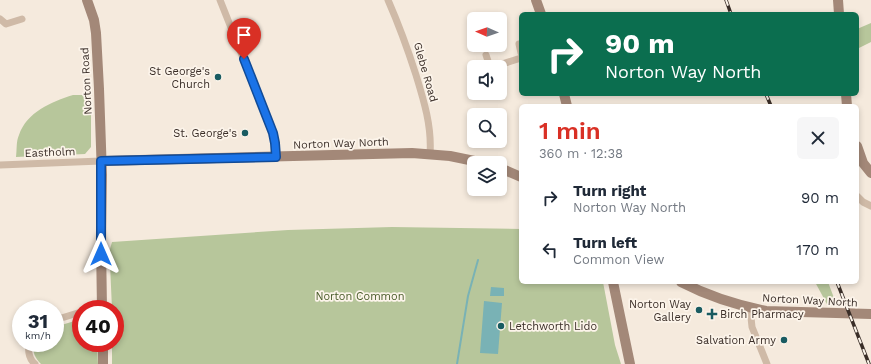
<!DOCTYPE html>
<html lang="en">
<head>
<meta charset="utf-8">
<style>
	body { margin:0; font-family:"Work Sans",sans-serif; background:#f6f6f7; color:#1f2937; height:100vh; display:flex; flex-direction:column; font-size:15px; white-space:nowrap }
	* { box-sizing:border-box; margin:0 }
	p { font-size:13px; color:#747a83 }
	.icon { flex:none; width:22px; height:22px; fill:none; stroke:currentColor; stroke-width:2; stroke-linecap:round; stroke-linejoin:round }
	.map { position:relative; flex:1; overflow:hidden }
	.details { position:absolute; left:519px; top:104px; width:340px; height:180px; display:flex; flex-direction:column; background:#fff; border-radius:6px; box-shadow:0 2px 6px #0003 }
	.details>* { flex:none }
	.banner { position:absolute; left:519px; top:12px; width:340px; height:84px; border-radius:6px; box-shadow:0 2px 6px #0003; background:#0b6e4f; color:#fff; overflow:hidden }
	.needle { width:26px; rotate:272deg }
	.controls { position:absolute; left:467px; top:12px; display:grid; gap:8px }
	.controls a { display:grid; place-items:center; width:40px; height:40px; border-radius:6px; background:#fff; box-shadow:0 2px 6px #0003; font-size:20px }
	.speed { position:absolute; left:12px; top:300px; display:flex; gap:8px; font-size:20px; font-weight:700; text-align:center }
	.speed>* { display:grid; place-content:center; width:52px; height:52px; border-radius:50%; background:#fff; box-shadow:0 2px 6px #0003; line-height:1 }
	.speed small { font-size:10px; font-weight:400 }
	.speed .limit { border:6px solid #d22; background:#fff; color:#111 }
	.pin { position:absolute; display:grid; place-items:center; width:34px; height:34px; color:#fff; margin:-41px -17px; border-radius:50% 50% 50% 0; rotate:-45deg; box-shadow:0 0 4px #0007 }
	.pin .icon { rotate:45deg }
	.me { position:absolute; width:44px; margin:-22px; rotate:0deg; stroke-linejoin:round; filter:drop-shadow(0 0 3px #0008) }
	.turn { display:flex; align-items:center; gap:14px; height:84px; padding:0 20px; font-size:18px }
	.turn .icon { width:52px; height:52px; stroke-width:2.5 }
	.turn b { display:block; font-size:28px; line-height:34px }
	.round { display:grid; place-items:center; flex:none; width:42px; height:42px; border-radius:6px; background:#f6f6f7 }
	.headline { display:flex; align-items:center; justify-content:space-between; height:68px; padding:0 20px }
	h1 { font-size:24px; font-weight:600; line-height:30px; color:#d93025 }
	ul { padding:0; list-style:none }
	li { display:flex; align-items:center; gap:12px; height:52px; padding:0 20px }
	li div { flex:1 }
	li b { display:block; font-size:15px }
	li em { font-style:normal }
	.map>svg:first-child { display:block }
	.green { fill:#b7c69b }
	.water { fill:#79b2b5 }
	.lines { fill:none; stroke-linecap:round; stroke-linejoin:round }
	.stream { stroke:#79b2b5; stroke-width:2 }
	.street { stroke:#cfbaa7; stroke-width:7 }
	.secondary { stroke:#a38878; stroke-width:10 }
	.rail-casing { stroke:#3a2e28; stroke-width:3.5 }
	.rail { stroke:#fcf4ea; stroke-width:2; stroke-dasharray:6; stroke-linecap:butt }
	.route-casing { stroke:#114b97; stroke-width:10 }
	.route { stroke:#1a73e8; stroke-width:7 }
	.poi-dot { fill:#195b61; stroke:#fcf4ea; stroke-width:1.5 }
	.labels { text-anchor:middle; stroke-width:3.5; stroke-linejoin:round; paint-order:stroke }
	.poi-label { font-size:11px; fill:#3a2e28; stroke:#fcf4ea; text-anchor:end }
	.street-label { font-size:11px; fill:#3a2e28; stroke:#fcf4ea }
	.park-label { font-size:11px; fill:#485b29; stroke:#fcf4ea }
</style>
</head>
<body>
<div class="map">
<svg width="871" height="364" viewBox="0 0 871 364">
	<rect width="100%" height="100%" fill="#f5eadd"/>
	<g class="green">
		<polygon points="871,23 871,42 857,49 857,29"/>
		<path d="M73,95H91V147L85,154L16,157C17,150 16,141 19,135C27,112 51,102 73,95Z"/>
		<polygon points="392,227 521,229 521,282 603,282 615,345 621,364 112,364 112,343 115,343 115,309 112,309 110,264 106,263 112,242 288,230"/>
		<polygon points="815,282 828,282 837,306 828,306"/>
		<path d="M81,319V343H97L98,364H41C35,358 32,352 34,343H55V327Z"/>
	</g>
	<g class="water">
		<polygon points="491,287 504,288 504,296 490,296"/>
		<polygon points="484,301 502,303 498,354 480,353"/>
	</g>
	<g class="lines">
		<polyline class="stream" points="457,364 468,296 478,260"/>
		<g class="street">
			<polyline points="220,0 273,133 275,143 276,157"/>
			<path d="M388,0C399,25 408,50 416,75C424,101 432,127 430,154"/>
			<polyline points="0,19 6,24 22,19"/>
			<polyline points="519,44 521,53"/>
			<polyline points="486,55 490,67"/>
			<polyline points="493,67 521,58"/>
			<polyline points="0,165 101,161"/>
			<polyline points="857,196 863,202 871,206"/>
			<polyline points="750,308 752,327 767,364"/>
			<polyline points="55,320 81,312"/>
			<path d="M29,343C28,350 29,359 35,364"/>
		</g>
		<g class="secondary">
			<polyline points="87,0 94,20 96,33 99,89 102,175 101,243 102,309"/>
			<polyline points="536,0 541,14"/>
			<polyline points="838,0 839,14"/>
			<polyline points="564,94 567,106"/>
			<polyline points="846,94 847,106"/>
			<polyline points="857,146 863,163 871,173"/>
			<polyline points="101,161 412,153 450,156 484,163"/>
			<polyline points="500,168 521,177"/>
			<polyline points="613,282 630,364"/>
			<path d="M681,282C708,296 736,305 766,311L871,314"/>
			<polyline points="103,343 103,364"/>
		</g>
		<defs>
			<g id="rail">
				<polyline points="726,0 731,14"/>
				<polyline points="766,94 771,106"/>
				<polyline points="837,282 869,364"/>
			</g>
		</defs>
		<use href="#rail" class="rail-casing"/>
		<use href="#rail" class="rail"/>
	</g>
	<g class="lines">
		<defs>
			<polyline id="route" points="101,254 101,161 276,157 275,143 273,133 244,59"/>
		</defs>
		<use href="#route" class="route-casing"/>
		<use href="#route" class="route"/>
	</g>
	<g class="poi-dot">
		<circle cx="218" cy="77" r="4"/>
		<circle cx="245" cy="133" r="4"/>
		<circle cx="699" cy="310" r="4"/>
		<path d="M710 308h4v4h4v4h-4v4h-4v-4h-4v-4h4z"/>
		<circle cx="501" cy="326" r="4"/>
		<circle cx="784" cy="340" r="4"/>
	</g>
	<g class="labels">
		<g class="poi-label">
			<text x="210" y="75">St George's<tspan x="210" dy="13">Church</tspan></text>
			<text x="237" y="137">St. George's</text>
			<text x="691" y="308">Norton Way<tspan x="691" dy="13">Gallery</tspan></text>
			<text x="720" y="318" text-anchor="start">Birch Pharmacy</text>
			<text x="509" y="330" text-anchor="start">Letchworth Lido</text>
			<text x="776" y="344">Salvation Army</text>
		</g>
		<g class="street-label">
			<text transform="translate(426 72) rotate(74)" y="4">Glebe Road</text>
			<text transform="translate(86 81) rotate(-93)" y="4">Norton Road</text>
			<text transform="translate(341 143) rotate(-2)" y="4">Norton Way North</text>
			<text transform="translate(50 152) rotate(-2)" y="4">Eastholm</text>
			<text transform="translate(810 300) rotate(3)" y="4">Norton Way North</text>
		</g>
		<g class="park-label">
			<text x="360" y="300">Norton Common</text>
		</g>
	</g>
</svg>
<div class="controls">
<a><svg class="needle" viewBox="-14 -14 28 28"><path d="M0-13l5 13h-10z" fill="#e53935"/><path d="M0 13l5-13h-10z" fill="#747a83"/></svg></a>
<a><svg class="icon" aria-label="sound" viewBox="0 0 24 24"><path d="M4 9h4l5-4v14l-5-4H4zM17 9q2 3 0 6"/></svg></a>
<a><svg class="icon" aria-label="search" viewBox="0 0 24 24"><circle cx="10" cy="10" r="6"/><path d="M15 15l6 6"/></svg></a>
<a><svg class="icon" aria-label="layers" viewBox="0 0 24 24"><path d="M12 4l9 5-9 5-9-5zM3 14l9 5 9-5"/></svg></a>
</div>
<div class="speed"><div>31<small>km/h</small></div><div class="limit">40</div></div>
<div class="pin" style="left:244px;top:59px;background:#d93025"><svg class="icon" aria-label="arrive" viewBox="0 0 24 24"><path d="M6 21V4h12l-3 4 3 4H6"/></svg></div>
<svg class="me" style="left:101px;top:254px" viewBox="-20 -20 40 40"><path d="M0-17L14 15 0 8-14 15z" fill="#1a73e8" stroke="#fff" stroke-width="4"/></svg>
<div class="banner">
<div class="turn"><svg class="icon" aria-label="right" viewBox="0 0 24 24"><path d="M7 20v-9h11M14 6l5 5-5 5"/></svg><div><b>90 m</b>Norton Way North</div></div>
</div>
<section class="details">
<div class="headline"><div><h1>1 min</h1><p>360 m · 12:38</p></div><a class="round"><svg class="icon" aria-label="close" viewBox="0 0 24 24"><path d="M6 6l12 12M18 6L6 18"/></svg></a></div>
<ul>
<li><svg class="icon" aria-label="right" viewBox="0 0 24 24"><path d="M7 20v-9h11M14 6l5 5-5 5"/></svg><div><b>Turn right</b><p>Norton Way North</p></div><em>90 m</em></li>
<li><svg class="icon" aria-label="left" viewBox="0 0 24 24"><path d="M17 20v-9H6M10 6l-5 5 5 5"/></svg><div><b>Turn left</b><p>Common View</p></div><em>170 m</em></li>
</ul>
</section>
</div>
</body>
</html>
